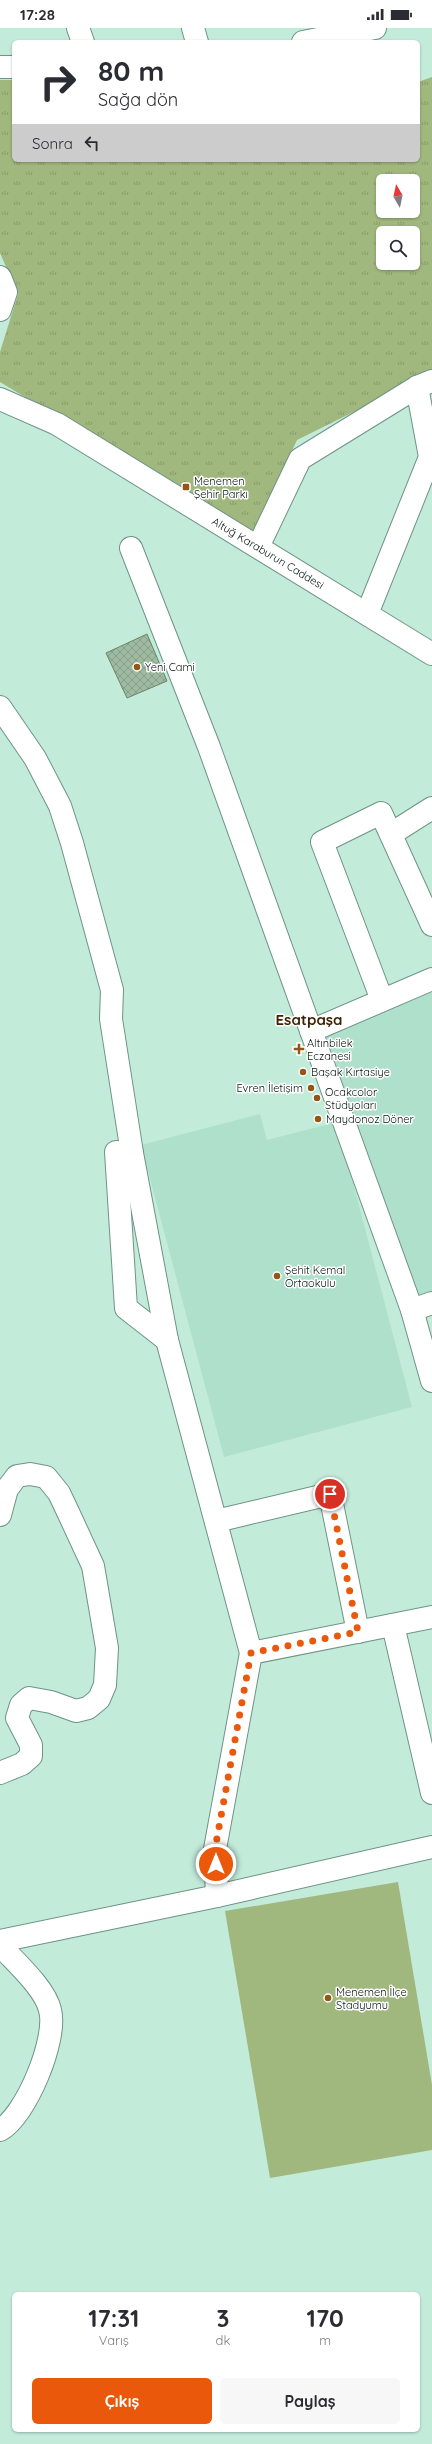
<!DOCTYPE html>
<html lang="tr">
<head>
<meta charset="utf-8">
<style>
	body { margin:0; font-family:Quicksand,sans-serif; background:#f7f7f7; color:#2b2b33; height:100vh; display:flex; flex-direction:column; font-size:15px; white-space:nowrap }
	* { box-sizing:border-box; margin:0 }
	p { font-size:13px; color:#7c7c81 }
	.icon { flex:none; width:22px; height:22px; fill:none; stroke:currentColor; stroke-width:2; stroke-linecap:round; stroke-linejoin:round }
	.map { position:relative; flex:1; overflow:hidden }
	.panel { position:absolute; left:12px; top:2264px; width:408px; height:140px; display:flex; flex-direction:column; background:#fff; border-radius:6px; box-shadow:0 1px 3px #0004 }
	.panel>* { flex:none }
	.banner { position:absolute; left:12px; top:12px; width:408px; height:122px; border-radius:6px; box-shadow:0 1px 3px #0004; background:#fff; color:#2b2b33; overflow:hidden }
	.needle { width:26px; rotate:351deg }
	.fabs { position:absolute; left:376px; top:146px; display:grid; gap:8px }
	.fabs a { display:grid; place-items:center; width:44px; height:44px; border-radius:6px; background:#fff; box-shadow:0 1px 3px #0004; font-size:20px }
	.pin { position:absolute; display:grid; place-items:center; width:34px; height:34px; color:#fff; margin:-17px; border:2px solid #fff; border-radius:50%; box-shadow:0 1px 4px #0007 }
	.me { position:absolute; width:44px; margin:-22px; rotate:0deg; stroke-linejoin:round; filter:drop-shadow(0 0 3px #0008) }
	.turn { display:flex; align-items:center; gap:14px; height:84px; padding:0 20px; font-size:18px }
	.turn .icon { width:52px; height:52px; stroke-width:2.5 }
	.turn b { display:block; font-size:28px; line-height:34px }
	.then { display:flex; align-items:center; height:38px; padding:0 20px; background:#0003; gap:8px; font-size:15px }
	.eta { display:flex; justify-content:space-evenly; align-items:center; height:68px; text-align:center }
	.eta b { font-size:24px; font-weight:800; line-height:28px }
	.primary-button { display:flex; gap:8px; margin-top:auto; padding:8px 20px }
	.primary-button a { flex:1; height:46px; border-radius:6px; background:#ea580c; color:#fff; font-size:16px; font-weight:800; line-height:46px; text-align:center }
	.primary-button a+a { background:#f7f7f7; color:#2b2b33 }
	.status { display:flex; justify-content:space-between; align-items:center; height:28px; padding:0 20px; background:#fff; direction:ltr }
	.status svg { height:11px; fill:currentColor }
	.map>svg:first-child { display:block }
	.built { fill:#afe0cc }
	.grass { fill:#a0b77d }
	.park { fill:url(#park-tufts); fill-rule:evenodd }
	.building { fill:url(#building-cross-hatch); stroke:#6a856c }
	.lines { fill:none; stroke-linecap:round; stroke-linejoin:round }
	.minor-casing { stroke:#6e9485; stroke-width:24 }
	.minor { stroke:#fff; stroke-width:22 }
	.route { stroke:#ea580c; stroke-width:7; stroke-dasharray:0 12.6 }
	.poi-dot { fill:#925716; stroke:#fff; stroke-width:1.5 }
	.labels { text-anchor:middle; stroke-width:3; stroke-linejoin:round; paint-order:stroke }
	.poi-label { font-size:11px; fill:#05130d; stroke:#fff; text-anchor:start }
	.street-label { font-size:11px; fill:#05130d; stroke:#fff }
	.district-label { font-size:15px; font-weight:bold; fill:#3f2204; stroke:#fff }
</style>
</head>
<body>
<div class="status"><b>17:28</b><svg viewBox="0 0 49 12"><path d="M0 12V9h3v3zM5 12V6h3v6zM10 12V3h3v9zM15 12V0h3v12zM26 1h20v11H26zM47 4h2v5h-2z"/></svg></div>
<div class="map">
<svg width="432" height="2416" viewBox="0 0 432 2416">
	<defs>
		<pattern id="park-tufts" width="24" height="20" patternUnits="userSpaceOnUse"><rect width="24" height="20" fill="#a0b77d"/><path d="M3 7l-1-3M5 7V3M7 7l1-3M15 17l-1-3M17 17v-4M19 17l1-3" fill="none" stroke="#889c6b"/></pattern>
		<pattern id="building-cross-hatch" width="8" height="8" patternUnits="userSpaceOnUse"><rect width="8" height="8" fill="#9ebaa0"/><path d="M0 0l8 8M0 8l8-8" fill="none" stroke="#879f89"/></pattern>
	</defs>
	<rect width="100%" height="100%" fill="#c2ebda"/>
	<g class="built">
		<polygon points="432,964 432,1263 415,1270 323,1010"/>
		<polygon points="260,1086 267,1112 337,1094 412,1379 224,1429 141,1117"/>
	</g>
	<polygon class="grass" points="398,1854 432,2057 432,2122 270,2150 225,1883"/>
	<path class="park" d="M432,49V345L297,412L253,506L0,354V324L18,266L0,225V52H14V132H418V54ZM383,153H413V183H383ZM383,205H413V235H383Z"/>
	<polygon class="building" points="147,606 167,653 127,670 106,625"/>
	<g class="lines">
		<defs>
			<g id="minor">
				<polyline points="78,0 83,14"/>
				<polyline points="193,0 197,14"/>
				<polyline points="303,14 375,0"/>
				<polyline points="0,39 14,39"/>
				<polyline points="0,249 6,264 0,282"/>
				<polyline points="0,371 57,396 432,626"/>
				<polyline points="258,519 300,431 417,359 432,353"/>
				<polyline points="131,520 209,719 319,1025 412,1282 432,1353"/>
				<polyline points="367,586 430,429 417,359"/>
				<polyline points="0,679 35,730 60,778 72,815 112,962 111,991 132,1125 167,1312 251,1625 215,1821 217,1868"/>
				<polyline points="391,806 432,780"/>
				<polyline points="382,972 322,814 381,785 432,897"/>
				<polyline points="311,1003 432,951"/>
				<polyline points="132,1125 116,1124 126,1280 167,1312"/>
				<polyline points="412,1282 432,1275"/>
				<polyline points="0,1487 7,1461 17,1448 30,1446 46,1449 59,1465 68,1484 93,1538 107,1620 105,1657 99,1671 88,1680 76,1683 51,1674 29,1670 21,1677 17,1690 31,1717 31,1728 22,1736 0,1745"/>
				<polyline points="216,1493 330,1466 358,1604"/>
				<polyline points="393,1597 432,1765"/>
				<polyline points="251,1625 432,1589"/>
				<polyline points="0,1913 217,1868 432,1819"/>
				<path d="M0,1917C15,1934 45,1960 50,1982C58,2010 26,2088 0,2102"/>
			</g>
		</defs>
		<use href="#minor" class="minor-casing"/>
		<use href="#minor" class="minor"/>
	</g>
	<g class="lines">
		<polyline class="route" points="216,1836 215,1821 251,1625 358,1604 330,1466"/>
	</g>
	<g class="poi-dot">
		<rect x="182" y="455" width="8" height="8" rx="2"/>
		<circle cx="137" cy="639" r="4"/>
		<path d="M297 1015h4v4h4v4h-4v4h-4v-4h-4v-4h4z"/>
		<circle cx="303" cy="1044" r="4"/>
		<circle cx="311" cy="1060" r="4"/>
		<circle cx="317" cy="1070" r="4"/>
		<circle cx="318" cy="1091" r="4"/>
		<circle cx="277" cy="1248" r="4"/>
		<circle cx="328" cy="1970" r="4"/>
	</g>
	<g class="labels">
		<g class="poi-label">
			<text x="194" y="457">Menemen<tspan x="194" dy="13">Şehir Parkı</tspan></text>
			<text x="145" y="643">Yeni Cami</text>
			<text x="307" y="1019">Altınbilek<tspan x="307" dy="13">Eczanesi</tspan></text>
			<text x="311" y="1048">Başak Kırtasiye</text>
			<text x="303" y="1064" text-anchor="end">Evren İletişim</text>
			<text x="325" y="1068">Ocakcolor<tspan x="325" dy="13">Stüdyoları</tspan></text>
			<text x="326" y="1095">Maydonoz Döner</text>
			<text x="285" y="1246">Şehit Kemal<tspan x="285" dy="13">Ortaokulu</tspan></text>
			<text x="336" y="1968">Menemen İlçe<tspan x="336" dy="13">Stadyumu</tspan></text>
		</g>
		<g class="street-label">
			<text transform="translate(268 525) rotate(31)" y="4">Altuğ Karaburun Caddesi</text>
		</g>
		<g class="district-label">
			<text x="309" y="997">Esatpaşa</text>
		</g>
	</g>
</svg>
<div class="fabs">
<a><svg class="needle" viewBox="-14 -14 28 28"><path d="M0-13l5 13h-10z" fill="#e53935"/><path d="M0 13l5-13h-10z" fill="#7c7c81"/></svg></a>
<a><svg class="icon" aria-label="search" viewBox="0 0 24 24"><circle cx="10" cy="10" r="6"/><path d="M15 15l6 6"/></svg></a>
</div>
<div class="pin" style="left:330px;top:1466px;background:#d93025"><svg class="icon" aria-label="arrive" viewBox="0 0 24 24"><path d="M6 21V4h12l-3 4 3 4H6"/></svg></div>
<svg class="me" style="left:216px;top:1836px" viewBox="-20 -20 40 40"><circle r="17" fill="#ea580c" stroke="#fff" stroke-width="3"/><path d="M0-11L8 9 0 5-8 9z" fill="#fff"/></svg>
<div class="banner">
<div class="turn"><svg class="icon" aria-label="right" viewBox="0 0 24 24"><path d="M7 20v-9h11M14 6l5 5-5 5"/></svg><div><b>80 m</b>Sağa dön</div></div>
<div class="then">Sonra<svg class="icon" aria-label="left" viewBox="0 0 24 24"><path d="M17 20v-9H6M10 6l-5 5 5 5"/></svg></div>
</div>
<section class="panel">
<div class="eta">
<div><b>17:31</b><p>Varış</p></div>
<div><b>3</b><p>dk</p></div>
<div><b>170</b><p>m</p></div>
</div>
<div class="primary-button"><a>Çıkış</a><a>Paylaş</a></div>
</section>
</div>
</body>
</html>
